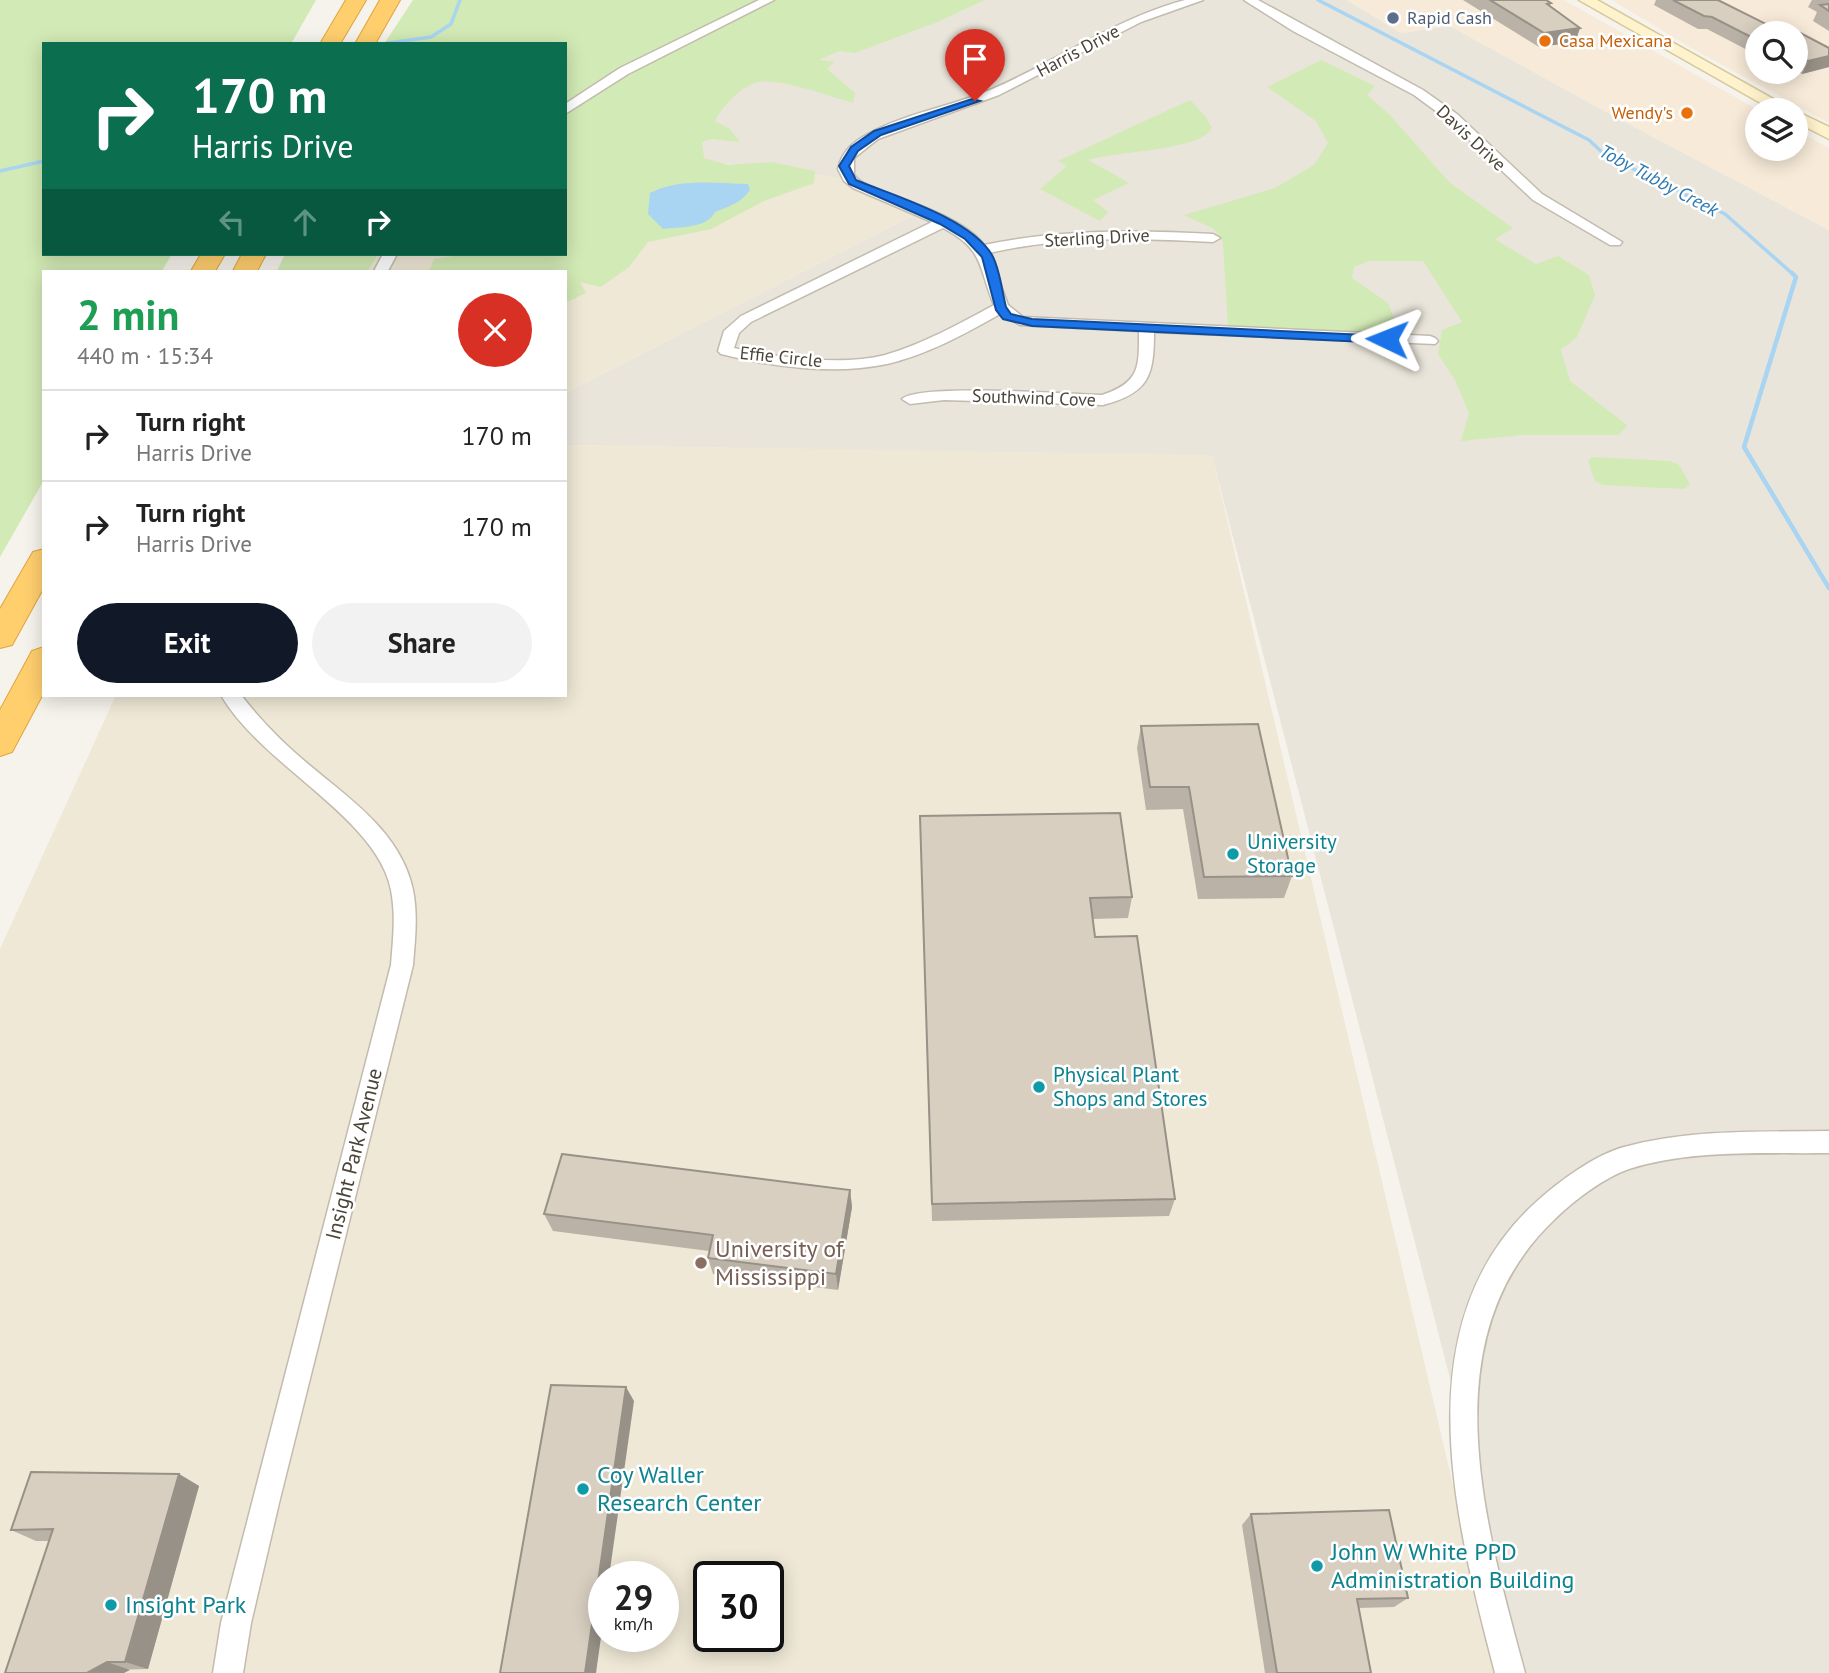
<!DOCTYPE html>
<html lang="en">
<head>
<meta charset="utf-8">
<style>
	body { margin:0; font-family:"PT Sans",sans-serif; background:#f2f2f2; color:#222; height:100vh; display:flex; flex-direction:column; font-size:26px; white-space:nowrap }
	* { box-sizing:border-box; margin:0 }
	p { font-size:23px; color:#767676 }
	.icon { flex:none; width:38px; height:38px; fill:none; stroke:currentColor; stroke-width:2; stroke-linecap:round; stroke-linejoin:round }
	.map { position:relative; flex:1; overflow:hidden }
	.sheet { position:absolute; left:42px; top:270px; width:525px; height:427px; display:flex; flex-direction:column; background:#fff; border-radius:0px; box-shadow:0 4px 18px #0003 }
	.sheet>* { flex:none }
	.guide { position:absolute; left:42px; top:42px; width:525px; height:214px; border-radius:0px; box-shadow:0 4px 18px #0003; background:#0b6e4f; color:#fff; overflow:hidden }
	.fabs { position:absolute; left:1745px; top:21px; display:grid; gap:14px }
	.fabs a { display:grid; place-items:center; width:63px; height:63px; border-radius:50%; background:#fff; box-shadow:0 4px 18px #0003; font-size:35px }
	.speed { position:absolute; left:588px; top:1561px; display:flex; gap:14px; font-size:35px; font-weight:700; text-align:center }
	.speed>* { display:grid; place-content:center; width:91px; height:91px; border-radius:50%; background:#fff; box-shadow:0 4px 18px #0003; line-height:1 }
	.speed small { font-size:18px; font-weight:400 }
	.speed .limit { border:4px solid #111; border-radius:10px; background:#fff; color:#111 }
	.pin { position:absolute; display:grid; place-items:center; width:60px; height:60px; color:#fff; margin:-72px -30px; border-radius:50% 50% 50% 0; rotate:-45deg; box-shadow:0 0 7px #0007 }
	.pin .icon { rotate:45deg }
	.me { position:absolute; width:77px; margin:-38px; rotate:272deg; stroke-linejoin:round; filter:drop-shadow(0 0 5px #0008) }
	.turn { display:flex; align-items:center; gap:24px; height:147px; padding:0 35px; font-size:32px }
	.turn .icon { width:91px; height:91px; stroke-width:2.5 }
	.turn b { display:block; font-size:49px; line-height:60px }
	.lanes { display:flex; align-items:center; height:66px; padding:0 35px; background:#0003; justify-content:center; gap:35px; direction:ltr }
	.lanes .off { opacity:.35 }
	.round { display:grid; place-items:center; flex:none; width:74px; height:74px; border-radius:37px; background:#f2f2f2 }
	.headline { display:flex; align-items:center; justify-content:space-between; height:119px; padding:0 35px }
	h1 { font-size:42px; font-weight:700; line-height:52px; color:#1e9e55 }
	.action { display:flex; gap:14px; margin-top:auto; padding:14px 35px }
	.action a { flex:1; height:80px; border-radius:42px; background:#111827; color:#fff; font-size:28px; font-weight:700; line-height:80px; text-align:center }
	.action a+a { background:#f2f2f2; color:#222 }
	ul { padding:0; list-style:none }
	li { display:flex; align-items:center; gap:21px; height:91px; padding:0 35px; border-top:2px solid #e0e0e0 }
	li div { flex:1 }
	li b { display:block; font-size:26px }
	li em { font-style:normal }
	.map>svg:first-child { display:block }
	.residential { fill:#eae5da }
	.commercial { fill:#f7ead8; fill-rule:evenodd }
	.education { fill:#efe8d6; fill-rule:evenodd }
	.green { fill:#d2eab5 }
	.water { fill:#a9d4f2 }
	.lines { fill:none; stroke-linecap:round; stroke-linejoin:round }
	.stream-far1 { stroke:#a9d4f2; stroke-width:3.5 }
	.stream { stroke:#a9d4f2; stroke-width:4.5 }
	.street-casing { stroke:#c2bbae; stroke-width:3 }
	.secondary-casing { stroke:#d6c79b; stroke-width:3 }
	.highway-casing { stroke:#e0a43c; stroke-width:2 }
	.street { fill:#fff; fill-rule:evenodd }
	.secondary { fill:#fff3cd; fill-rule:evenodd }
	.highway { fill:#ffcf6e; fill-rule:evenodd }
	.wall { fill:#bab2a6 }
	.shaded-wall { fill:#979187 }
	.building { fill:#d8cfc1; stroke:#979187; stroke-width:2 }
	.route { fill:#1a73e8; stroke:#114b97; stroke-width:2 }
	.service-dot { fill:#5c6f8a; stroke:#fff; stroke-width:2.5 }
	.food-dot { fill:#e8710a; stroke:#fff; stroke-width:2.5 }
	.culture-dot { fill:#0f9aa8; stroke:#fff; stroke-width:2.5 }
	.education-dot { fill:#8d6e63; stroke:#fff; stroke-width:2.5 }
	.labels { text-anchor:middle; stroke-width:5; stroke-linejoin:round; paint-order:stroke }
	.far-service-label { font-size:18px; fill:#4e5e75; stroke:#fff; text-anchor:start }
	.far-food-label { font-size:18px; fill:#c56008; stroke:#fff; text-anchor:start }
	.far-street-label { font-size:18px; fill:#4b4439; stroke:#fff }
	.far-water-label { font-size:19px; font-style:italic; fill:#2e7ab2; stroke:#fff }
	.culture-label { font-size:21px; fill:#0d838f; stroke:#fff; text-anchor:start }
	.street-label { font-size:21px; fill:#4b4439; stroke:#fff }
	.near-education-label { font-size:24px; fill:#785e54; stroke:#fff; text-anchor:start }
	.near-culture-label { font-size:24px; fill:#0d838f; stroke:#fff; text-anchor:start }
</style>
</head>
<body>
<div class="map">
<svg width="1829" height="1673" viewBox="0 0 1829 1673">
	<rect width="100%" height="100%" fill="#f6f3ec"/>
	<polygon class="residential" points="790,0 1347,0 1401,33 1450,26 1610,114 1829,230 1829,1673 1526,1673 1212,456 565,445 565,393 914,215 565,144"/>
	<g class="commercial">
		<polygon points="1347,0 1564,0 1758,110 1757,149 1796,149 1796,130 1829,148 1829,230 1610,114 1450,26 1401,33"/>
		<path d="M1612,0H1829V123L1691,48ZM1757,33H1796V72H1757Z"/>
	</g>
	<g class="education">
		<polygon points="565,144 837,177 914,215 565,393 565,271 309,271 316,254 565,254"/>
		<path d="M565,445L1212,455L1497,1673H0V949L116,695H565ZM604,1577H663V1636H604ZM709,1577H768V1636H709Z"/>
	</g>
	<g class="green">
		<polygon points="0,0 316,0 291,44 44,44 44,254 172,254 162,271 44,271 44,480 0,557"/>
		<path d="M413,0H985L935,23L855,53L839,51L819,60L834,62L827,69L855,93L853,103C831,97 776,76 755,83C738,89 723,106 715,121L730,129L740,142L712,139L702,142L704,158L728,165L771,162L815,171L814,183L764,201L711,229L648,242L629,267L601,287L580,282L586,293L565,303V271H429L434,259L466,254H565V44H384Z"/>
		<polygon points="1321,60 1375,86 1367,95 1389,114 1449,182 1513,228 1495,239 1536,264 1558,256 1589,275 1595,295 1577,337 1561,350 1570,381 1627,425 1619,435 1522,435 1461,441 1469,413 1455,380 1438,354 1442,330 1462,322 1423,261 1369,261 1354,267 1352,278 1388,303 1400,332 1368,334 1228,327 1223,242 1214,229 1184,215 1275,188 1314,165 1328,143 1316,121 1267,87"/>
		<path d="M1190,100L1205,116L1212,128C1200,151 1116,151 1088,160L1129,183L1093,200L1108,212L1100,221L1040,189L1067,166L1058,161Z"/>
		<polygon points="285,254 378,254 368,271 277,271"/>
		<polygon points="1592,457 1670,461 1679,465 1690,484 1685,489 1603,485 1595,481 1588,461"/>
	</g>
	<path class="water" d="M748,184L750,190C740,204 729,206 715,212C708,228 679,227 663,229L648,214L650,193C678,178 718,183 748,184Z"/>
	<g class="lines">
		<g class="stream-far1">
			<polyline points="1318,0 1589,140 1605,155 1725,214 1794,275"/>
			<polyline points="388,43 431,37 451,24 460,0"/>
			<polyline points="0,171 44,161"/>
		</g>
		<polyline class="stream" points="1792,273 1796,277 1744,447 1829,588"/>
		<defs>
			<g id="street">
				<polygon points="759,0 774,0 628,74 565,114 565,104 620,68"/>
				<path d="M1185,0H1203L1141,22L999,95L878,139L854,158V175C863,186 879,190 893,195C919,205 968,222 984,245C1060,229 1136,230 1213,234L1220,238L1213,242C1138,238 1063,236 989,253L1008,305L1023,317L1430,336L1435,338L1438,341L1435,344L1154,332C1154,376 1149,393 1103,405L944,400L910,404L902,399C918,383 1071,394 1102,395C1140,382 1139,368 1139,331L1020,325L1000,314C965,334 926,355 887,364C834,375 772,367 721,354L718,351L724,331L741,316L932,222L853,188L844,181L838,169C842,151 853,142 868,134C906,113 950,107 990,90C1056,62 1114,19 1185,0ZM943,228C985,250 978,267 994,305C959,324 923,344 885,355C843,366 777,358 734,348L739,333L751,322Z"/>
				<polygon points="1244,0 1258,0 1423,90 1457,114 1542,194 1622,242 1620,245 1610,245 1533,200 1448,120 1414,95 1293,31"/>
				<polygon points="383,254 397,254 388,271 374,271"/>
				<path d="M221,695H241C261,721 284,744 308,764C350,799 401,833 413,890C418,916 415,939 413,965L279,1503L251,1623L243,1673H213L221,1623L391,965C393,939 396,916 391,890C377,817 261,765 221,695Z"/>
				<path d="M1829,1131V1153C1763,1154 1693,1149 1629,1169C1605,1177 1573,1201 1555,1219C1428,1338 1486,1527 1525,1673H1495C1456,1522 1402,1325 1535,1203C1557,1183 1594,1155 1624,1147C1691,1129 1760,1132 1829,1131Z"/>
			</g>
			<g id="secondary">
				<polygon points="1579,0 1597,0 1793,110 1773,110"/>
				<polygon points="1796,111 1829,127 1829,139 1796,122"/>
			</g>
			<g id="highway">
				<polygon points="346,0 366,0 340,44 320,44"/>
				<polygon points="380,0 400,0 375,44 355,44"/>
				<polygon points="201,254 225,254 215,271 191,271"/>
				<polygon points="242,254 266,254 257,271 233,271"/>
				<polygon points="44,549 44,587 12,645 0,648 0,609 33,552"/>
				<polygon points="44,647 44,692 12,752 0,756 0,710 32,651"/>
			</g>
		</defs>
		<use href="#street" class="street-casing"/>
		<use href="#secondary" class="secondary-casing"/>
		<use href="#highway" class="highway-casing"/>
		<use href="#street" class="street"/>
		<use href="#secondary" class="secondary"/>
		<use href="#highway" class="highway"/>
	</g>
	<g class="wall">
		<polygon points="1463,0 1546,0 1551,3 1550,6 1580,28 1575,42 1539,47"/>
		<polygon points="1656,0 1718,0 1780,31 1791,28 1829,48 1829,67 1802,74 1796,70 1796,33 1757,33 1757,55 1707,29 1698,29 1654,5"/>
		<polygon points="1812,0 1829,0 1829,31 1813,21 1817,12 1808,7"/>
		<polygon points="1141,726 1292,876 1284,898 1198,899 1183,809 1146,810 1137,748"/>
		<polygon points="920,816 1132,897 1128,918 1092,919 1095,937 1175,1199 1169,1216 932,1221"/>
		<polygon points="850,1190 852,1207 838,1290 713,1274 708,1258 709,1251 553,1231 544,1214"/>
		<polygon points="179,1474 199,1486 148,1669 5,1673 49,1541 36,1541 11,1530"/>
		<polygon points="1251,1514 1408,1598 1394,1607 1358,1608 1371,1673 1265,1673 1242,1525"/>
	</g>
	<g class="shaded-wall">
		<polygon points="1580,28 1575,42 1539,47 1544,33"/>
		<polygon points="1829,56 1829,67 1802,74 1808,61"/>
		<polygon points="850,1190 852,1207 838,1290 836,1274"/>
		<polygon points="626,1387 634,1401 609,1577 604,1577 604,1616 596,1673 585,1673"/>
		<polygon points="179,1474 199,1486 148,1669 125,1662"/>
		<polygon points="107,1662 130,1670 124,1673 87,1673"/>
	</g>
	<g class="building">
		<polygon points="1490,0 1546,0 1551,3 1547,4 1580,28 1544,33"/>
		<polygon points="1673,0 1718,0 1780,31 1791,28 1829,48 1829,56 1808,61 1796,54 1796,33 1757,33 1757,40 1712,17 1704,16"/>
		<polygon points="1829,4 1829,11 1820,5"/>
		<polygon points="1258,724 1292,876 1204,877 1189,787 1150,787 1141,726"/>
		<polygon points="1120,813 1132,897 1090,898 1095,937 1137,936 1175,1199 932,1204 920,816"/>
		<polygon points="562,1154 850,1190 836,1274 708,1258 713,1235 544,1214"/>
		<polygon points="551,1385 626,1387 585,1673 500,1673"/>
		<polygon points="31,1472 179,1474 125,1662 107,1662 87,1673 5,1673 53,1529 11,1530"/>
		<polygon points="1389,1510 1408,1598 1357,1599 1371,1673 1277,1673 1251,1514"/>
	</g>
	<path class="route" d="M972,99L980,101L881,135L858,151L849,166L856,180C894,196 970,218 992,255C1000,269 1002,292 1006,307L1011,314L1032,319L1387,336L1393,339L1387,343L1032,326L1003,319L996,310L982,257L965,239L940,224L849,184L839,166L851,147L874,131Z"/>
	<circle class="service-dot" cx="1393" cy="18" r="7"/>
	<g class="food-dot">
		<circle cx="1545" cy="41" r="7"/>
		<circle cx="1687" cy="113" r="7"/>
	</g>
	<g class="culture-dot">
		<circle cx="1233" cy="854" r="7"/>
		<circle cx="1039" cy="1087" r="7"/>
		<circle cx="583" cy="1489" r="7"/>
		<circle cx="1317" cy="1566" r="7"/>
		<circle cx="111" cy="1605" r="7"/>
	</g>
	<circle class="education-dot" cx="701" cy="1263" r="7"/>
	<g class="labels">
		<g class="far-service-label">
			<text x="1407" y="24">Rapid Cash</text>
		</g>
		<g class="far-food-label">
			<text x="1559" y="47">Casa Mexicana</text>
			<text x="1673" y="119" text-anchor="end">Wendy's</text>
		</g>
		<g class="far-street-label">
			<text transform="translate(1078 51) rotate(-28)" y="6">Harris Drive</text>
			<text transform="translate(1471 138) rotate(43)" y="6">Davis Drive</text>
			<text transform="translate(1097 238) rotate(-3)" y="6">Sterling Drive</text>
			<text transform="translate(781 357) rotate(6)" y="6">Effie Circle</text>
			<text transform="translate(1034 398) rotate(2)" y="6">Southwind Cove</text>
		</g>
		<g class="far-water-label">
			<text transform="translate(1659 180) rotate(28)" y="7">Toby Tubby Creek</text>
		</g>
		<g class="culture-label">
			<text x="1247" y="849">University<tspan x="1247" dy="24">Storage</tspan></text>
			<text x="1053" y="1082">Physical Plant<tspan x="1053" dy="24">Shops and Stores</tspan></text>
		</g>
		<g class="street-label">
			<text transform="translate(354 1154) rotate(-76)" y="7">Insight Park Avenue</text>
		</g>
		<g class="near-education-label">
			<text x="715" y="1257">University of<tspan x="715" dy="28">Mississippi</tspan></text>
		</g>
		<g class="near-culture-label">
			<text x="597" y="1483">Coy Waller<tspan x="597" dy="28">Research Center</tspan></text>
			<text x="1331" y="1560">John W White PPD<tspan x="1331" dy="28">Administration Building</tspan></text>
			<text x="125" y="1613">Insight Park</text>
		</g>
	</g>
</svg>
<div class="fabs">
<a><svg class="icon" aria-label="search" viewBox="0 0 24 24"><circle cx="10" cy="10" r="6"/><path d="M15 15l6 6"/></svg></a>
<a><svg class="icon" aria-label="layers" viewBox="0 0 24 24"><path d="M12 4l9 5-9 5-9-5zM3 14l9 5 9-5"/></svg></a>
</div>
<div class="speed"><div>29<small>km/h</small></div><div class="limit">30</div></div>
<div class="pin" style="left:975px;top:101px;background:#d93025"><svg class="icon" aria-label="arrive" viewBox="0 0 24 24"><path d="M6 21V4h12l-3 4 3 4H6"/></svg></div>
<svg class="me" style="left:1387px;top:339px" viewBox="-20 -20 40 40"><path d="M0-17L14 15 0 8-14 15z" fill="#1a73e8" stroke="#fff" stroke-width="4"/></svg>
<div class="guide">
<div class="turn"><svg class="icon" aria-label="right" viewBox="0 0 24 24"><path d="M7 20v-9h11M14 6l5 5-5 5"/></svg><div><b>170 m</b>Harris Drive</div></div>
<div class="lanes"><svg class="icon off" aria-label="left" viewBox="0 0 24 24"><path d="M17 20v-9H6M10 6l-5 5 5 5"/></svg><svg class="icon off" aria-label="ahead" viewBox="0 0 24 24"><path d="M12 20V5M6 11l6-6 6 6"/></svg><svg class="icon" aria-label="right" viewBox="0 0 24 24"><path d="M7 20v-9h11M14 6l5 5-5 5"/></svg></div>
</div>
<section class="sheet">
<div class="headline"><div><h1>2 min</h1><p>440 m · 15:34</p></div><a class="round" style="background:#d93025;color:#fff"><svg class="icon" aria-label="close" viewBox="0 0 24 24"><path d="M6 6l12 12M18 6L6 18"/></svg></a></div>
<ul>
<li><svg class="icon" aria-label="right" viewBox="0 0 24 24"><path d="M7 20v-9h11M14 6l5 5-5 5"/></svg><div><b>Turn right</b><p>Harris Drive</p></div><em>170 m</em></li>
<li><svg class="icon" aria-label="right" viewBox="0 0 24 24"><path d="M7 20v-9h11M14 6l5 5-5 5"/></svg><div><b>Turn right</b><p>Harris Drive</p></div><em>170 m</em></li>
</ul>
<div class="action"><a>Exit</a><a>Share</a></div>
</section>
</div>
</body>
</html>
